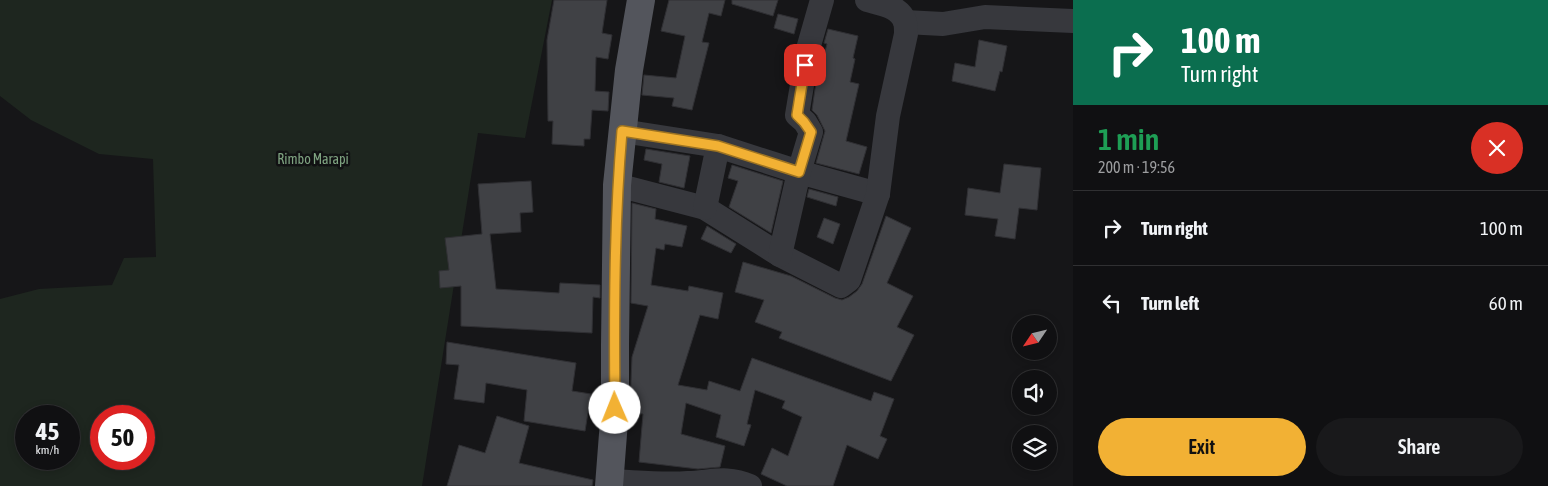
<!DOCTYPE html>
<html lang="en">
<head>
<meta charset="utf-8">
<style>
	body { margin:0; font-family:"Asap Condensed",sans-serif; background:#19191b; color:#f1f3f6; height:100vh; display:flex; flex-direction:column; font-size:19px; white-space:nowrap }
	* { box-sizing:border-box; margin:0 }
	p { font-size:16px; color:#9c9d9f }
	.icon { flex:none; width:28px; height:28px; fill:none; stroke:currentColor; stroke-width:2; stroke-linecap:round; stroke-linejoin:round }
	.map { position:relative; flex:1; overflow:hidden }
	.details { display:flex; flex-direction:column; background:#101012; width:475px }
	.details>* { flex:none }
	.banner { background:#0b6e4f; color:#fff; overflow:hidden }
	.needle { width:32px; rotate:235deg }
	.buttons { position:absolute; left:1012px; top:315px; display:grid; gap:10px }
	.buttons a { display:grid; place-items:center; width:45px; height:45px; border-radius:50%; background:#101012; box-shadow:0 2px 8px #0003,0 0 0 1px #303032; font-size:25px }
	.speed { position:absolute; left:15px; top:405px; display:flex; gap:10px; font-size:25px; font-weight:700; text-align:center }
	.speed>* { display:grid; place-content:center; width:65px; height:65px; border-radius:50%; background:#101012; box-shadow:0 2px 8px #0003,0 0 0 1px #303032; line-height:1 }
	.speed small { font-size:12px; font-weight:400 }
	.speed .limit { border:8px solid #d22; background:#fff; color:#111 }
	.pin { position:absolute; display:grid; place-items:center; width:42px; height:42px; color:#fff; margin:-21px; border-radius:10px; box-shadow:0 2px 8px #0006 }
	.me { position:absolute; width:55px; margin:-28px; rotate:359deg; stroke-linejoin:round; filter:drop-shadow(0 0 4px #0008) }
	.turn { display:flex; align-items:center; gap:18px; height:105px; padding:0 25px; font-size:22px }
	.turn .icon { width:65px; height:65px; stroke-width:2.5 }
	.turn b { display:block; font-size:35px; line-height:42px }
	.round { display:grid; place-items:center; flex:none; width:52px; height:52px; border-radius:26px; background:#19191b }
	.summary { display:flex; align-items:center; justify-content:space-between; height:85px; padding:0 25px }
	h1 { font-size:30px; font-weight:600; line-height:38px; color:#1e9e55 }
	.cta { display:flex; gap:10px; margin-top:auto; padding:10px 25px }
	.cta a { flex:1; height:58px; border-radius:30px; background:#f2b134; color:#111; font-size:20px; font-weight:600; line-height:58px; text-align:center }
	.cta a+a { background:#19191b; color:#f1f3f6 }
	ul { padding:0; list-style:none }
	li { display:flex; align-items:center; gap:15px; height:75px; padding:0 25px; border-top:1px solid #303032 }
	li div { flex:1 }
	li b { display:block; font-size:19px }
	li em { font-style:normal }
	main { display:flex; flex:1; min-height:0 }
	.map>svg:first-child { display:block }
	.green { fill:#1e261f; fill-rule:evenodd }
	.building { fill:#404145; stroke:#303034 }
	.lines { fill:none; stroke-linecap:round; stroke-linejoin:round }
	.minor { stroke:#37383d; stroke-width:24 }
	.major { stroke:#53555c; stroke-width:28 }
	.route-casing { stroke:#9d7322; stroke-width:12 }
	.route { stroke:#f2b134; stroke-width:9 }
	.labels { text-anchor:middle; stroke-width:5; stroke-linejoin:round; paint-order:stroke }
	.park-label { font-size:14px; fill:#7fa381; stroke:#111113 }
</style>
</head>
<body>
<main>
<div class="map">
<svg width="1073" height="486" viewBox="0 0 1073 486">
	<rect width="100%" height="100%" fill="#161618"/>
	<path class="green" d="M0,0H552L525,138L478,133L422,486H0V299L39,289L112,285L124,258L156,257L153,159L99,154L31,120L0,96ZM26,416H69V459H26ZM101,416H144V459H101Z"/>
	<g class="building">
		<polygon points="554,0 607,0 602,33 612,35 608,59 596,57 595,91 609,92 608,111 592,110 590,139 584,139 584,146 552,144 553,121 548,121 547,40"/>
		<polygon points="669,0 725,0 721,16 709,13 702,42 709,43 692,110 672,106 674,98 642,95 644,75 676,78 685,36 661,31"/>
		<polygon points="732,0 778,0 773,16 732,4"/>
		<polygon points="778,14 798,19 794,34 774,28"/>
		<polygon points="828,29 858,36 853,58 855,59 850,82 859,84 846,141 867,147 859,174 816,163 825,131 817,115 812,110 815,89 827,44 824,43"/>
		<polygon points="979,40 1007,46 1002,72 1000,71 995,91 952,81 955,63 975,67"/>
		<polygon points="646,149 690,156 684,188 659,182 662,164 644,160"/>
		<polygon points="1004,164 1041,168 1037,210 1019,208 1015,239 995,236 998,219 965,215 968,188 1000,193"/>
		<polygon points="732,165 783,181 771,233 729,207 738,181 728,178"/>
		<polygon points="531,181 533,212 520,213 521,232 490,234 496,289 559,293 560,283 600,285 600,298 593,297 592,333 461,326 461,286 440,288 439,271 449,270 445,238 482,234 478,184"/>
		<polygon points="809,189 838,197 836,206 807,197"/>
		<polygon points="632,203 656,209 655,219 687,226 682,247 665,244 664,250 656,248 651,285 688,291 689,286 723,293 718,319 700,315 678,385 707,390 709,381 740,391 752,358 871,401 874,392 894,399 880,436 887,439 878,459 847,445 833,486 787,486 761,474 772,448 788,456 802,417 782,408 785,401 755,390 747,424 751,425 744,446 716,437 721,415 686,403 681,434 725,446 720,467 698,469 639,462 643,414 630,413 631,382 632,357 648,306 631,303"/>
		<polygon points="886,216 911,228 887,283 913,296 897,327 914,335 891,381 779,338 782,332 755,322 764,300 735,292 743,262 791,276 835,298 842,300 849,297 857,291 862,284"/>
		<polygon points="824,218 840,224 833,244 817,237"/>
		<polygon points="707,226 736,244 731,253 701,239"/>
		<polygon points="447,342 576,363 572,391 591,394 585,431 524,421 527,390 486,383 484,403 454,399 459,365 446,364"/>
		<polygon points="497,416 529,426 519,463 593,480 592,486 447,486 459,445 485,453"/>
	</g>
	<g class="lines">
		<g class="minor">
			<polyline points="905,22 943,24 985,17 1073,21"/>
			<polyline points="622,131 718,146 799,172 878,194"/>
			<path d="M617,185L705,208L780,255L841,286L849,280L878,194L888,116L906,34C906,30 906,25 905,22C900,6 881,4 867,0"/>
			<polyline points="705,208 718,146"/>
			<polyline points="780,255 799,172 811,132 805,122 797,115 808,49 822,0"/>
			<path d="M610,481C636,482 662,485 688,483C712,482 727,476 750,486"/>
		</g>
		<polyline class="major" points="609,486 615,408 615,345 617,185 629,70 641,0"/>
	</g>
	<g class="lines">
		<defs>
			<path id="route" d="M615,408C614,316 614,223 622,131L718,146L799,172L811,132L804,122L797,115L805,65"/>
		</defs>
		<use href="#route" class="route-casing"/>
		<use href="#route" class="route"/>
	</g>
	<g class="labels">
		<g class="park-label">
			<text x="313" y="164">Rimbo Marapi</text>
		</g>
	</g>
</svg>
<div class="buttons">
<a><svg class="needle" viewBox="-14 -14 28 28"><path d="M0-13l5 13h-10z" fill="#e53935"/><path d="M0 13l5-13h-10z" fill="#9c9d9f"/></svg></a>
<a><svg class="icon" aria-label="sound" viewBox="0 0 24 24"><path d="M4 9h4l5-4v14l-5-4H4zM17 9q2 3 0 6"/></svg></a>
<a><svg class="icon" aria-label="layers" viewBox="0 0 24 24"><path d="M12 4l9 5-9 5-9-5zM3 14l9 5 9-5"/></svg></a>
</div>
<div class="speed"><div>45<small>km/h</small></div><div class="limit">50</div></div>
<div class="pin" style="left:805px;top:65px;background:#d93025"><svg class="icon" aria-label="arrive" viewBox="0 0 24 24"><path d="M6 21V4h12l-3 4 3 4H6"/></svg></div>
<svg class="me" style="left:615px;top:408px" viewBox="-20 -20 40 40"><circle r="19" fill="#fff"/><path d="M0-13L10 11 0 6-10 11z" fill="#f2b134"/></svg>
</div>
<section class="details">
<div class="banner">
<div class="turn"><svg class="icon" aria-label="right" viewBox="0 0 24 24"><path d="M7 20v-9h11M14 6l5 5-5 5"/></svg><div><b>100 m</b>Turn right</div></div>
</div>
<div class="summary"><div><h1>1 min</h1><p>200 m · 19:56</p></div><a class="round" style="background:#d93025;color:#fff"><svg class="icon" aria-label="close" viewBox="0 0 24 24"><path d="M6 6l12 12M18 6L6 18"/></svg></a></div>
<ul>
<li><svg class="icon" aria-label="right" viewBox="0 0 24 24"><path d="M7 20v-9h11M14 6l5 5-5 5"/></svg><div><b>Turn right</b></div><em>100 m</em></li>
<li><svg class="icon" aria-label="left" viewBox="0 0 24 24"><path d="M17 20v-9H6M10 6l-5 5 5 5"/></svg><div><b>Turn left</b></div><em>60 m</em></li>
</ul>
<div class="cta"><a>Exit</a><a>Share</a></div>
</section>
</main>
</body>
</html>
